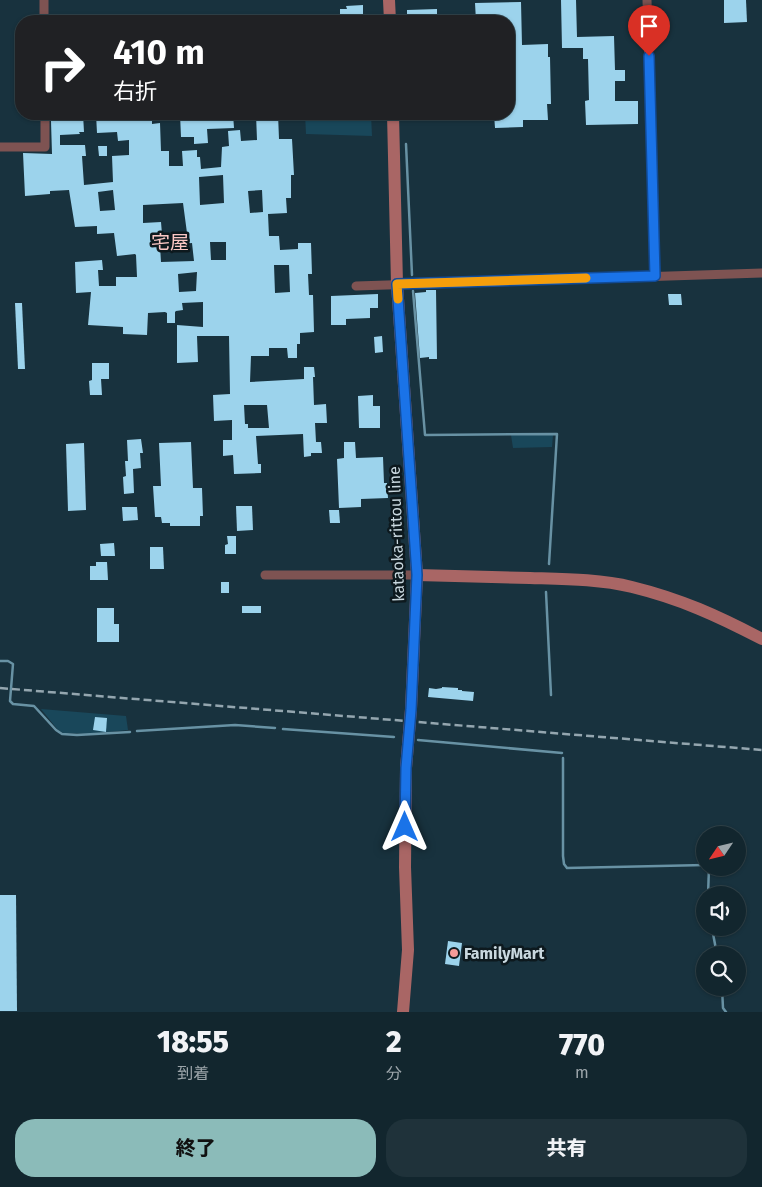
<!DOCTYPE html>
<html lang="ja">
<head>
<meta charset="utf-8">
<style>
	body { margin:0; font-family:"Fira Sans","Noto Sans JP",sans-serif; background:#1f323a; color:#f1f3f6; height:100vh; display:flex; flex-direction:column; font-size:19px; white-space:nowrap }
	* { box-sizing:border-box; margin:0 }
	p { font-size:16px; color:#9ca5aa }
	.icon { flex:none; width:28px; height:28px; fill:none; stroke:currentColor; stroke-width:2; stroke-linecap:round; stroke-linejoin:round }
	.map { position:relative; height:1012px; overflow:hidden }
	.side { display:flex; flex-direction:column; background:#12262e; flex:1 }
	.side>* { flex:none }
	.banner { position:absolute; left:15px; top:15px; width:500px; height:105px; border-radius:20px; box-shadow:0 1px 4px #0004,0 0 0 1px #31434a; background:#202124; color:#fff; overflow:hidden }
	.needle { width:32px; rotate:235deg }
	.buttons { position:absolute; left:696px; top:826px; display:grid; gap:10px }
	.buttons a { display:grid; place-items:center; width:50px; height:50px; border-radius:50%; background:#12262e; box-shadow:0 1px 4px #0004,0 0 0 1px #31434a; font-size:25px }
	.pin { position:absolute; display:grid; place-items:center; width:42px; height:42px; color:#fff; margin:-51px -21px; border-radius:50% 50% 50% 0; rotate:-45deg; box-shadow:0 0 5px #0007 }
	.pin .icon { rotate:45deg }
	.me { position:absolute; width:55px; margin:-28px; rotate:0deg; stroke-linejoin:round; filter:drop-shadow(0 0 4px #0008) }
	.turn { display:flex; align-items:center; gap:18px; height:105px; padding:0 15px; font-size:22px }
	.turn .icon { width:65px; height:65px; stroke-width:2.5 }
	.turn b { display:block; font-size:35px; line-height:42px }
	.eta { display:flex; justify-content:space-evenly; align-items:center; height:85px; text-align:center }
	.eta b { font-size:30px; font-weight:800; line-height:35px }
	.cta { display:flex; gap:10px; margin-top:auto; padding:10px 15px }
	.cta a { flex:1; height:58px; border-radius:20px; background:#8bbbb9; color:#111; font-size:20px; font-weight:800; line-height:58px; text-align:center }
	.cta a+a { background:#1f323a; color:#f1f3f6 }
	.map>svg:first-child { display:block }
	.green { fill:#19475a }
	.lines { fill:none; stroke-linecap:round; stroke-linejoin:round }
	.stream { stroke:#6892a4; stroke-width:2.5 }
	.building { fill:#9cd3ec; fill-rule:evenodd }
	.street { stroke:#7e5352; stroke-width:9 }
	.secondary { stroke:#a96665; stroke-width:12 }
	.rail { stroke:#94a6af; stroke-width:2.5; stroke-dasharray:8 4; stroke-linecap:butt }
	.route-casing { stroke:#114b97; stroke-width:12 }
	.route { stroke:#1a73e8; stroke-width:9 }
	.slow { stroke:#f59e0b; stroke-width:9 }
	.poi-dot { fill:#f59b98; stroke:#0d191e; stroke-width:2 }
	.labels { text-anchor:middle; stroke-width:5; stroke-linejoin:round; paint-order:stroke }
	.street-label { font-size:16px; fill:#c9d8df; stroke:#0d191e }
	.poi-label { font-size:16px; font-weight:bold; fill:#c9d8df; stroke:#0d191e; text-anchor:start }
	.quarter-label { font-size:19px; fill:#fbc7c4; stroke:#0d191e }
</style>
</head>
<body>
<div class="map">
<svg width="762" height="1012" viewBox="0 0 762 1012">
	<rect width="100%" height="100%" fill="#18323e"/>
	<g class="green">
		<polygon points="305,114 371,114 372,136 306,134"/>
		<polygon points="511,435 553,435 552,447 513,448"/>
		<polygon points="41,709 126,716 128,730 90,734 63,733 58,730"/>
	</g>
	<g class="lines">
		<g class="stream">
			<polyline points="406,144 412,275"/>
			<polyline points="413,291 425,435 557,434 549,564"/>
			<polyline points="546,592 551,695"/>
			<polyline points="0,661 8,661 13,664 10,701 13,704 34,706 56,730 62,734 77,735 130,732"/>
			<polyline points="283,729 394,737"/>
			<polyline points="137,731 235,725 275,728"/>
			<polyline points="418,740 562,753"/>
			<polyline points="563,758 563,856 564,864 567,868 705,865"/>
			<polyline points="708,895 709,868"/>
			<polyline points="712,928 717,955"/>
			<polyline points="722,988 723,1008 726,1012"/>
		</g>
	</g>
	<g class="building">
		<polygon points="561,0 576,0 577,37 614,36 615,70 625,70 625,81 615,81 615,101 638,101 638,124 586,125 585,101 589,100 588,59 583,59 583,48 562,48"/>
		<polygon points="724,0 746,0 747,22 724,23"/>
		<polygon points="521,2 522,45 548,44 548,57 550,57 551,104 547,104 548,120 523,120 523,127 495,128 494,114 509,114 509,21 476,21 475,3"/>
		<polygon points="363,5 363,20 340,21 340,9 347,9 346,6"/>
		<polygon points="437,9 437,21 407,21 407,10"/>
		<path d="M54,114H83L84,132H79L80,134L60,135V145H85L86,156H82L84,185L113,182L112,156L129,155V140L118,141L117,132L97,133L96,114H152V124L160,123L161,151H169V166H183L182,151L197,150V157H200L201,169L221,167L222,147L229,146L228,131L240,130L241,141L257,140L256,114H278L279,139H292L294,175H291V198H286L287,213L268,214L269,236H279L280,250L298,249V243H311L312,274H308L309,295H313L314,332L300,333V344H297V358H288L287,348H269V356H251L250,382L304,379V367H314L315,377H313L314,405L326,404L327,423H315L316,442H321L322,453H311V456L304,457L303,434L256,436L258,464H261V473L234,474L233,455L223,456V440H232V420L214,421L213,395L230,394L229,336H197L198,362L177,363V325L203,327V302L182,303L183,310L176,311L175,312V323H167V313L165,312L148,313L147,335L123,334V327L88,325L91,292L76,293L75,262L102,260L103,270H98L99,286H116V277H137L136,255L135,254L117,256L114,233L97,234V226L75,227L69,190L50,191V194L25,196L23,153L52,154L51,121L52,117H55ZM223,175L224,203L200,205L199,177ZM113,190L115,210L100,211L98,192ZM262,190L263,212L250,213L248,191ZM183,203L187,233L162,234L161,222L143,223V205ZM210,242H226V260H211ZM192,243L194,261L161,262L160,246ZM274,265H289L290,292L275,293ZM197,272L196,291L179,292L178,274ZM244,405H267L269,428H248V424H245Z"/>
		<polygon points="180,114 190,114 191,117 206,117 206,114 233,114 234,128 207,129 208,143 194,144 194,137 181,137"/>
		<polygon points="98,146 107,146 107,156 99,156"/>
		<polygon points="426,290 436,290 437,359 429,359 429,357 420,358 415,293 426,292"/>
		<polygon points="378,294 378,308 370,308 370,318 346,319 346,325 331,325 331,296"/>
		<polygon points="668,294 681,294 682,305 669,305"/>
		<polygon points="15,303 22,303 25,369 18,369"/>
		<polygon points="382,336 383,352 375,353 374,337"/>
		<polygon points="92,363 109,363 109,379 101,379 102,395 90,395 89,381 92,380"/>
		<polygon points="373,395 373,406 380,406 380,428 359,428 358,396"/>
		<polygon points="141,439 143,453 140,453 141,468 133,469 134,493 124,494 123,477 126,476 125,461 128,461 127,440"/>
		<polygon points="191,442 193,488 202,488 203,516 200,516 200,526 170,526 170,523 162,523 161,517 155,517 153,486 161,486 159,443"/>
		<polygon points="344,442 355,442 356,458 383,457 384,483 387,483 388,498 361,499 361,507 339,508 337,459 344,458"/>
		<polygon points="84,443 86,510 68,511 66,444"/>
		<polygon points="236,506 252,506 253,530 237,531"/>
		<polygon points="122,507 137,507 138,520 123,521"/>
		<polygon points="329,510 339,510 340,523 330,523"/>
		<polygon points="227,536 236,536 236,554 225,554 225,545 228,544"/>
		<polygon points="114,543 115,556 101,556 100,544"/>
		<polygon points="150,547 163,547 164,569 150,569"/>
		<polygon points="96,562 107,562 108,580 90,580 90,566 96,566"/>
		<rect x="221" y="582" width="8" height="11"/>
		<rect x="242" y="606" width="19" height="7"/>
		<polygon points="97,608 114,608 114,624 119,624 119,642 97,642"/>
		<polygon points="442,687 458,688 458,690 462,690 462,691 474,692 473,701 428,697 429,688 436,689 442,688"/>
		<polygon points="95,717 107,718 106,732 93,730"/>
		<polygon points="0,895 16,895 17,1011 0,1011"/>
		<polygon points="448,941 462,943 459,966 445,964"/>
	</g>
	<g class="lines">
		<g class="street">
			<polyline points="44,0 44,21"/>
			<polyline points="647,0 655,276"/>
			<polyline points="0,147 45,147 45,114"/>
			<polyline points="356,286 762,273"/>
			<polyline points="265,575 417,575"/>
		</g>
		<g class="secondary">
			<polyline points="389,0 390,21"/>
			<polyline points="393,114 397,284 417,575 411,709 406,768 405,867 408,950 403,1012"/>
			<path d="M417,575C455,576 492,577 530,578C564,579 599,579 632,587C681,599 718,616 762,639"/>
		</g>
		<polyline class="rail" points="0,688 762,750"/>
	</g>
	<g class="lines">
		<defs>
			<polyline id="route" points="405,827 406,768 411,710 417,575 397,284 655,276 649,56"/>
		</defs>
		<use href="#route" class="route-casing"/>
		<use href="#route" class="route"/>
		<polyline class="slow" points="398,299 397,284 586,278"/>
	</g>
	<circle class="poi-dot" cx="454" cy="953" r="5"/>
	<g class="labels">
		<g class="street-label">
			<text transform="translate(396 534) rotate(-92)" y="6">kataoka-rittou line</text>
		</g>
		<g class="poi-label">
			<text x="464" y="959">FamilyMart</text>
		</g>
		<g class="quarter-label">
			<text x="170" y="249">宅屋</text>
		</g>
	</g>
</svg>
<div class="buttons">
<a><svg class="needle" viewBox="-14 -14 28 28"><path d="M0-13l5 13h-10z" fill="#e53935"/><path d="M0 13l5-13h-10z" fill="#9ca5aa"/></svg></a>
<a><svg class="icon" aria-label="sound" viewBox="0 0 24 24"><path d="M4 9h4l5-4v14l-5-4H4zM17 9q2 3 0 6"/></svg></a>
<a><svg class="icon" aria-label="search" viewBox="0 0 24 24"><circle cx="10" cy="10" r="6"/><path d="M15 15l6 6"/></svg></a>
</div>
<div class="pin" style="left:649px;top:56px;background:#d93025"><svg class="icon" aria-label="arrive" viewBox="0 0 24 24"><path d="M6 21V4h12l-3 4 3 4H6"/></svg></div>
<svg class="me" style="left:405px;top:827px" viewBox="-20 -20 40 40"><path d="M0-17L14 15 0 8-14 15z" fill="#1a73e8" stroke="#fff" stroke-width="4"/></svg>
<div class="banner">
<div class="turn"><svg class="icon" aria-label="right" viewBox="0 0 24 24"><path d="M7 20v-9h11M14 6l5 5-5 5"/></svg><div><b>410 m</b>右折</div></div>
</div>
</div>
<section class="side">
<div class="eta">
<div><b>18:55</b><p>到着</p></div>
<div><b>2</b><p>分</p></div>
<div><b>770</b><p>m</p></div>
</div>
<div class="cta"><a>終了</a><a>共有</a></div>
</section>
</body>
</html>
